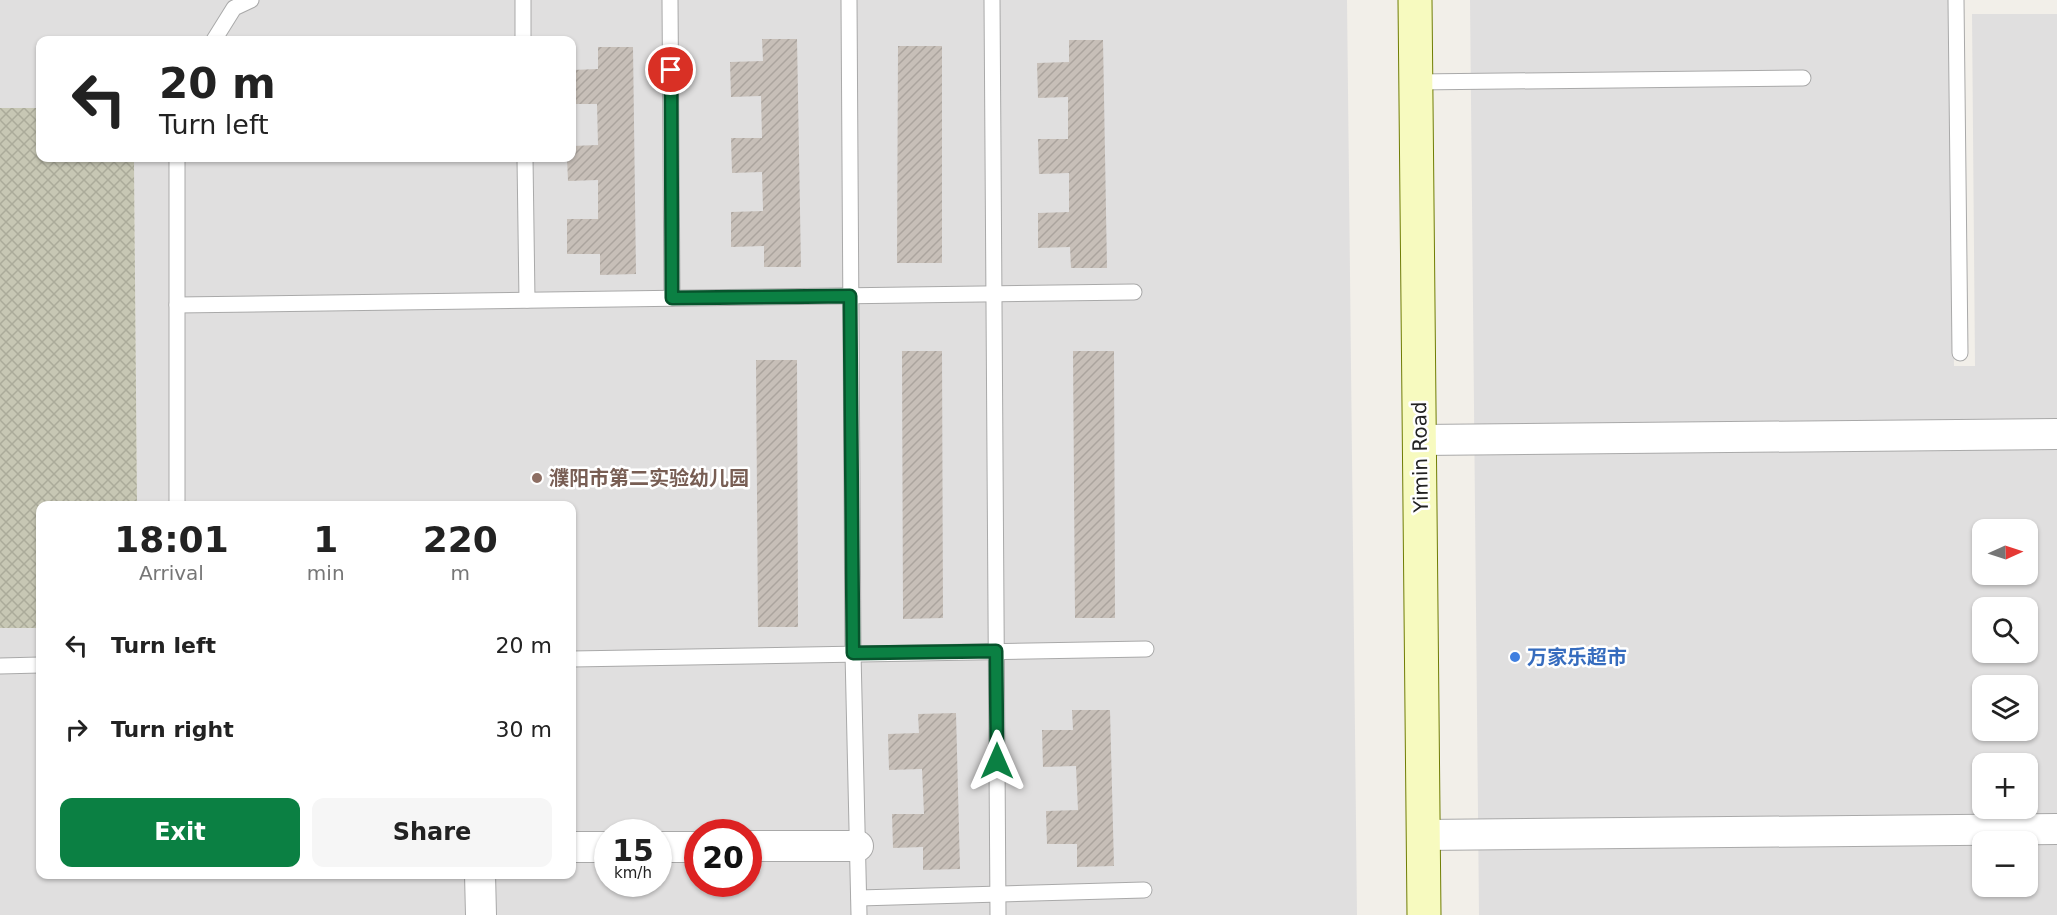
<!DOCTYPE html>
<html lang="en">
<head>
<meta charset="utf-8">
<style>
	body { margin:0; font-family:"DejaVu Sans","Noto Sans SC",sans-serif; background:#f6f6f6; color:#222; height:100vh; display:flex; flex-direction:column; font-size:22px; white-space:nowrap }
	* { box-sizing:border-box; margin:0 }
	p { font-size:20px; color:#767676 }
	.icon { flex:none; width:33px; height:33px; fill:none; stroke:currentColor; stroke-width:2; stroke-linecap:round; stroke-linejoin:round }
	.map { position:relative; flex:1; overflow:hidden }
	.sheet { position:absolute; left:36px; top:501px; width:540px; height:378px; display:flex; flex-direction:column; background:#fff; border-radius:12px; box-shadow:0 2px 4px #0004 }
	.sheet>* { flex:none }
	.hud { position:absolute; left:36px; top:36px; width:540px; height:126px; border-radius:12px; box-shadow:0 2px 4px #0004; background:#fff; color:#222; overflow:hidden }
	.needle { width:39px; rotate:87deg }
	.buttons { position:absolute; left:1972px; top:519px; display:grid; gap:12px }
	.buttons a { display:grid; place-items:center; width:66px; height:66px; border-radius:12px; background:#fff; box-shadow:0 2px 4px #0004; font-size:30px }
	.speed { position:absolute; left:594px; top:819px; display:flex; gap:12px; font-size:30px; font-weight:700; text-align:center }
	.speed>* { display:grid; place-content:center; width:78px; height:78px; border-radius:50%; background:#fff; box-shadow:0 2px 4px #0004; line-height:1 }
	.speed small { font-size:15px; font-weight:400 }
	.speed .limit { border:9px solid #d22; background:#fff; color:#111 }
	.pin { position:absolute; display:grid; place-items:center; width:51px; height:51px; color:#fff; margin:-26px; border:3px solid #fff; border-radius:50%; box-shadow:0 2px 6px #0007 }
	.me { position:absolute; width:66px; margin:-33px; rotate:0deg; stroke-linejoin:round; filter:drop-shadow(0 0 4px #0008) }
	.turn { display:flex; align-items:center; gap:21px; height:126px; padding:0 24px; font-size:27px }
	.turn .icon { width:78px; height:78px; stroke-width:2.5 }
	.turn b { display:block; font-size:42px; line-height:51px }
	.eta { display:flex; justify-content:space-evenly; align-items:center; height:102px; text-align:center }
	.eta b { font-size:36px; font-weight:800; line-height:42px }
	.action { display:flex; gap:12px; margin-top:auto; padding:12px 24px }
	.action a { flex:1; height:69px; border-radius:12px; background:#0b8043; color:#fff; font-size:24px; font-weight:800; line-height:69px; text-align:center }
	.action a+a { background:#f6f6f6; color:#222 }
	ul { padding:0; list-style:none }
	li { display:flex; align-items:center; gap:18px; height:84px; padding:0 24px }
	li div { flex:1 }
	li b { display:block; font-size:22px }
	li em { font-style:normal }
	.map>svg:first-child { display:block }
	.residential { fill:#e0dfdf; fill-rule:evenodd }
	.construction { fill:url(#construction-cross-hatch) }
	.building { fill:url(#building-hatch) }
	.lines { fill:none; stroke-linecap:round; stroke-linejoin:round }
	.lane-casing { stroke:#a9a9a9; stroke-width:17 }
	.street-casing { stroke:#a9a9a9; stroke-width:32 }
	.secondary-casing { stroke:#707d05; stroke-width:35 }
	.lane { stroke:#fff; stroke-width:15 }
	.street { stroke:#fff; stroke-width:30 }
	.secondary { stroke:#f7fabf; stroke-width:33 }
	.route-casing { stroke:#07532c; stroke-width:15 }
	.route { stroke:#0b8043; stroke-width:10 }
	.education-dot { fill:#8d6e63; stroke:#fff; stroke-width:2 }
	.shop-dot { fill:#3f7fe0; stroke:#fff; stroke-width:2 }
	.labels { text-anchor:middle; stroke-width:5; stroke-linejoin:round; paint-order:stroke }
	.street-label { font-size:20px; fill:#222; stroke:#fff }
	.education-label { font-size:20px; font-weight:bold; fill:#785e54; stroke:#fff; text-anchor:start }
	.shop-label { font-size:20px; font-weight:bold; fill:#366cbe; stroke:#fff; text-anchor:start }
</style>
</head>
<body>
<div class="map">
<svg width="2057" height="915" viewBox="0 0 2057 915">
	<defs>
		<pattern id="construction-cross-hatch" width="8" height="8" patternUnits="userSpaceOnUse" patternTransform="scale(1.5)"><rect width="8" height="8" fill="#c7c7b4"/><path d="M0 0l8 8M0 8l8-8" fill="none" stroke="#abab9a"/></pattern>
		<pattern id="building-hatch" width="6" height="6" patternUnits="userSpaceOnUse" patternTransform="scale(1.5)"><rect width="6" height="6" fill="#c7bfb8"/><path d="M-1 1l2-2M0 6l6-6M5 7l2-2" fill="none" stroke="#aba49e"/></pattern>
	</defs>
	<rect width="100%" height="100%" fill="#f2efe9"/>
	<g class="residential">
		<path d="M0,0H1347L1357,915H0V628H40V874H572V506L137,505L134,162H59V158H572V40H40V108H0ZM608,832H658V884H608ZM698,832H748V884H698Z"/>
		<path d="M1470,0H1950L1954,366H1975L1972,14H2057V915H1479ZM1983,530H2028V574H1983ZM1983,608H2028V652H1983ZM1983,686H2028V730H1983ZM1983,764H2028V808H1983ZM1983,842H2028V886H1983Z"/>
	</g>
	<polygon class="construction" points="0,108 40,108 40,158 59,158 59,162 134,162 137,505 40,506 40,628 0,628"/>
	<g class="building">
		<polygon points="762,39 797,39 801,267 764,267 764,246 731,247 731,212 763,211 762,172 732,173 731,138 762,138 761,96 731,97 730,62 763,61"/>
		<polygon points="1069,40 1103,40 1107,268 1071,268 1070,247 1038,248 1038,213 1069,212 1069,173 1039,174 1038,139 1068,139 1068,97 1038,98 1037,63 1069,62"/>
		<polygon points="898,46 942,46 942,263 897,263"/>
		<polygon points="598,47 633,47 636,274 600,275 600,254 567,254 567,219 598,219 598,180 568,181 567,158 572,158 572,146 598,145 597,104 572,104 572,70 598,69"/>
		<polygon points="902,351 942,351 943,618 903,619"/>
		<polygon points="1073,351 1114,351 1115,618 1075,618"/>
		<polygon points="756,360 797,360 798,627 758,627"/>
		<polygon points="1072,710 1110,710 1114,866 1077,867 1077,844 1047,844 1046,811 1078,810 1076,766 1043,767 1042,730 1073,730"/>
		<polygon points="956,713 960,869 923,870 923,847 893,848 892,814 924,814 922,769 889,770 888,734 919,733 918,714"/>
	</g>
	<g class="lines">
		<defs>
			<g id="lane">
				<polyline points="523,0 523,40"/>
				<polyline points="670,0 672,298"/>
				<polyline points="849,0 853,653 859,915"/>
				<polyline points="992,0 998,915"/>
				<polyline points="1956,0 1960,353"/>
				<polyline points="214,40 234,8 251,0"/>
				<polyline points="1416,82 1803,78"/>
				<polyline points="525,158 527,300"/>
				<polyline points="177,305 1134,292"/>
				<polyline points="177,506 177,158"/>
				<polyline points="572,659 1146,649"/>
				<polyline points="0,666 40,665"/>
				<polyline points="859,898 1144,890"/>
			</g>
			<g id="street">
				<polyline points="1420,440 2057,434"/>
				<polyline points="1423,835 2057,829"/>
				<polyline points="748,846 858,846"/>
				<polyline points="572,847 608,847"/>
				<polyline points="658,847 698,847"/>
				<polyline points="480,874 481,915"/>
			</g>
			<polyline id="secondary" points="1415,0 1424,915"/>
		</defs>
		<use href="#lane" class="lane-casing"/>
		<use href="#street" class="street-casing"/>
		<use href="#secondary" class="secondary-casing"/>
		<use href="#lane" class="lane"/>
		<use href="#street" class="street"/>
		<use href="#secondary" class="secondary"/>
	</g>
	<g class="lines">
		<defs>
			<polyline id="route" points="671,70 672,298 850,296 853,653 996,651 997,761"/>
		</defs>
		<use href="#route" class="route-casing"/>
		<use href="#route" class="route"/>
	</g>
	<circle class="education-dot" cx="537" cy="478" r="6"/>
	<circle class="shop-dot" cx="1515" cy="657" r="6"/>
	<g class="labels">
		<g class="street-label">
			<text transform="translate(1420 457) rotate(-91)" y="7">Yimin Road</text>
		</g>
		<g class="education-label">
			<text x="549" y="485">濮阳市第二实验幼儿园</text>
		</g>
		<g class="shop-label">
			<text x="1527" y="664">万家乐超市</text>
		</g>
	</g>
</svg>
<div class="buttons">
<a><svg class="needle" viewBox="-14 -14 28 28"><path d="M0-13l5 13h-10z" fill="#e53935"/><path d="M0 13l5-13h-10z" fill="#767676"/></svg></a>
<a><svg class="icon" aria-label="search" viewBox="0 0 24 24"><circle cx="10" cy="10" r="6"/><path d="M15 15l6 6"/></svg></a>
<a><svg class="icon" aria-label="layers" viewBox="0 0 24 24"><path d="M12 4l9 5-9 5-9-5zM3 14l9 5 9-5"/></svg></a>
<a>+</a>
<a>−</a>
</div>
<div class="speed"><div>15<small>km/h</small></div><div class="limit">20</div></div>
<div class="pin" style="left:671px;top:70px;background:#d93025"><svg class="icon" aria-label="arrive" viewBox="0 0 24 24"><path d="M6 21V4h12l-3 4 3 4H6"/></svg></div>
<svg class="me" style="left:997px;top:761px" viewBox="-20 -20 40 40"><path d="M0-17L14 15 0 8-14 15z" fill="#0b8043" stroke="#fff" stroke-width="4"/></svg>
<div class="hud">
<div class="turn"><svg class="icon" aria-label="left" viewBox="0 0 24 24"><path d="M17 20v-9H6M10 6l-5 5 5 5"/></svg><div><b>20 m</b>Turn left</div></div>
</div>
<section class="sheet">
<div class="eta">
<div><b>18:01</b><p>Arrival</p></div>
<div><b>1</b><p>min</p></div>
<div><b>220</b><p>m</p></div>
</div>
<ul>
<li><svg class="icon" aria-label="left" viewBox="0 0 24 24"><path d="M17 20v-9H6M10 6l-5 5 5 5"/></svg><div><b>Turn left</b></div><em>20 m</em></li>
<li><svg class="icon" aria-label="right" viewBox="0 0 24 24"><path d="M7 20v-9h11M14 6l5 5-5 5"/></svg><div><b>Turn right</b></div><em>30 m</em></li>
</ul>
<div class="action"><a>Exit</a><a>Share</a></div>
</section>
</div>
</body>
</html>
